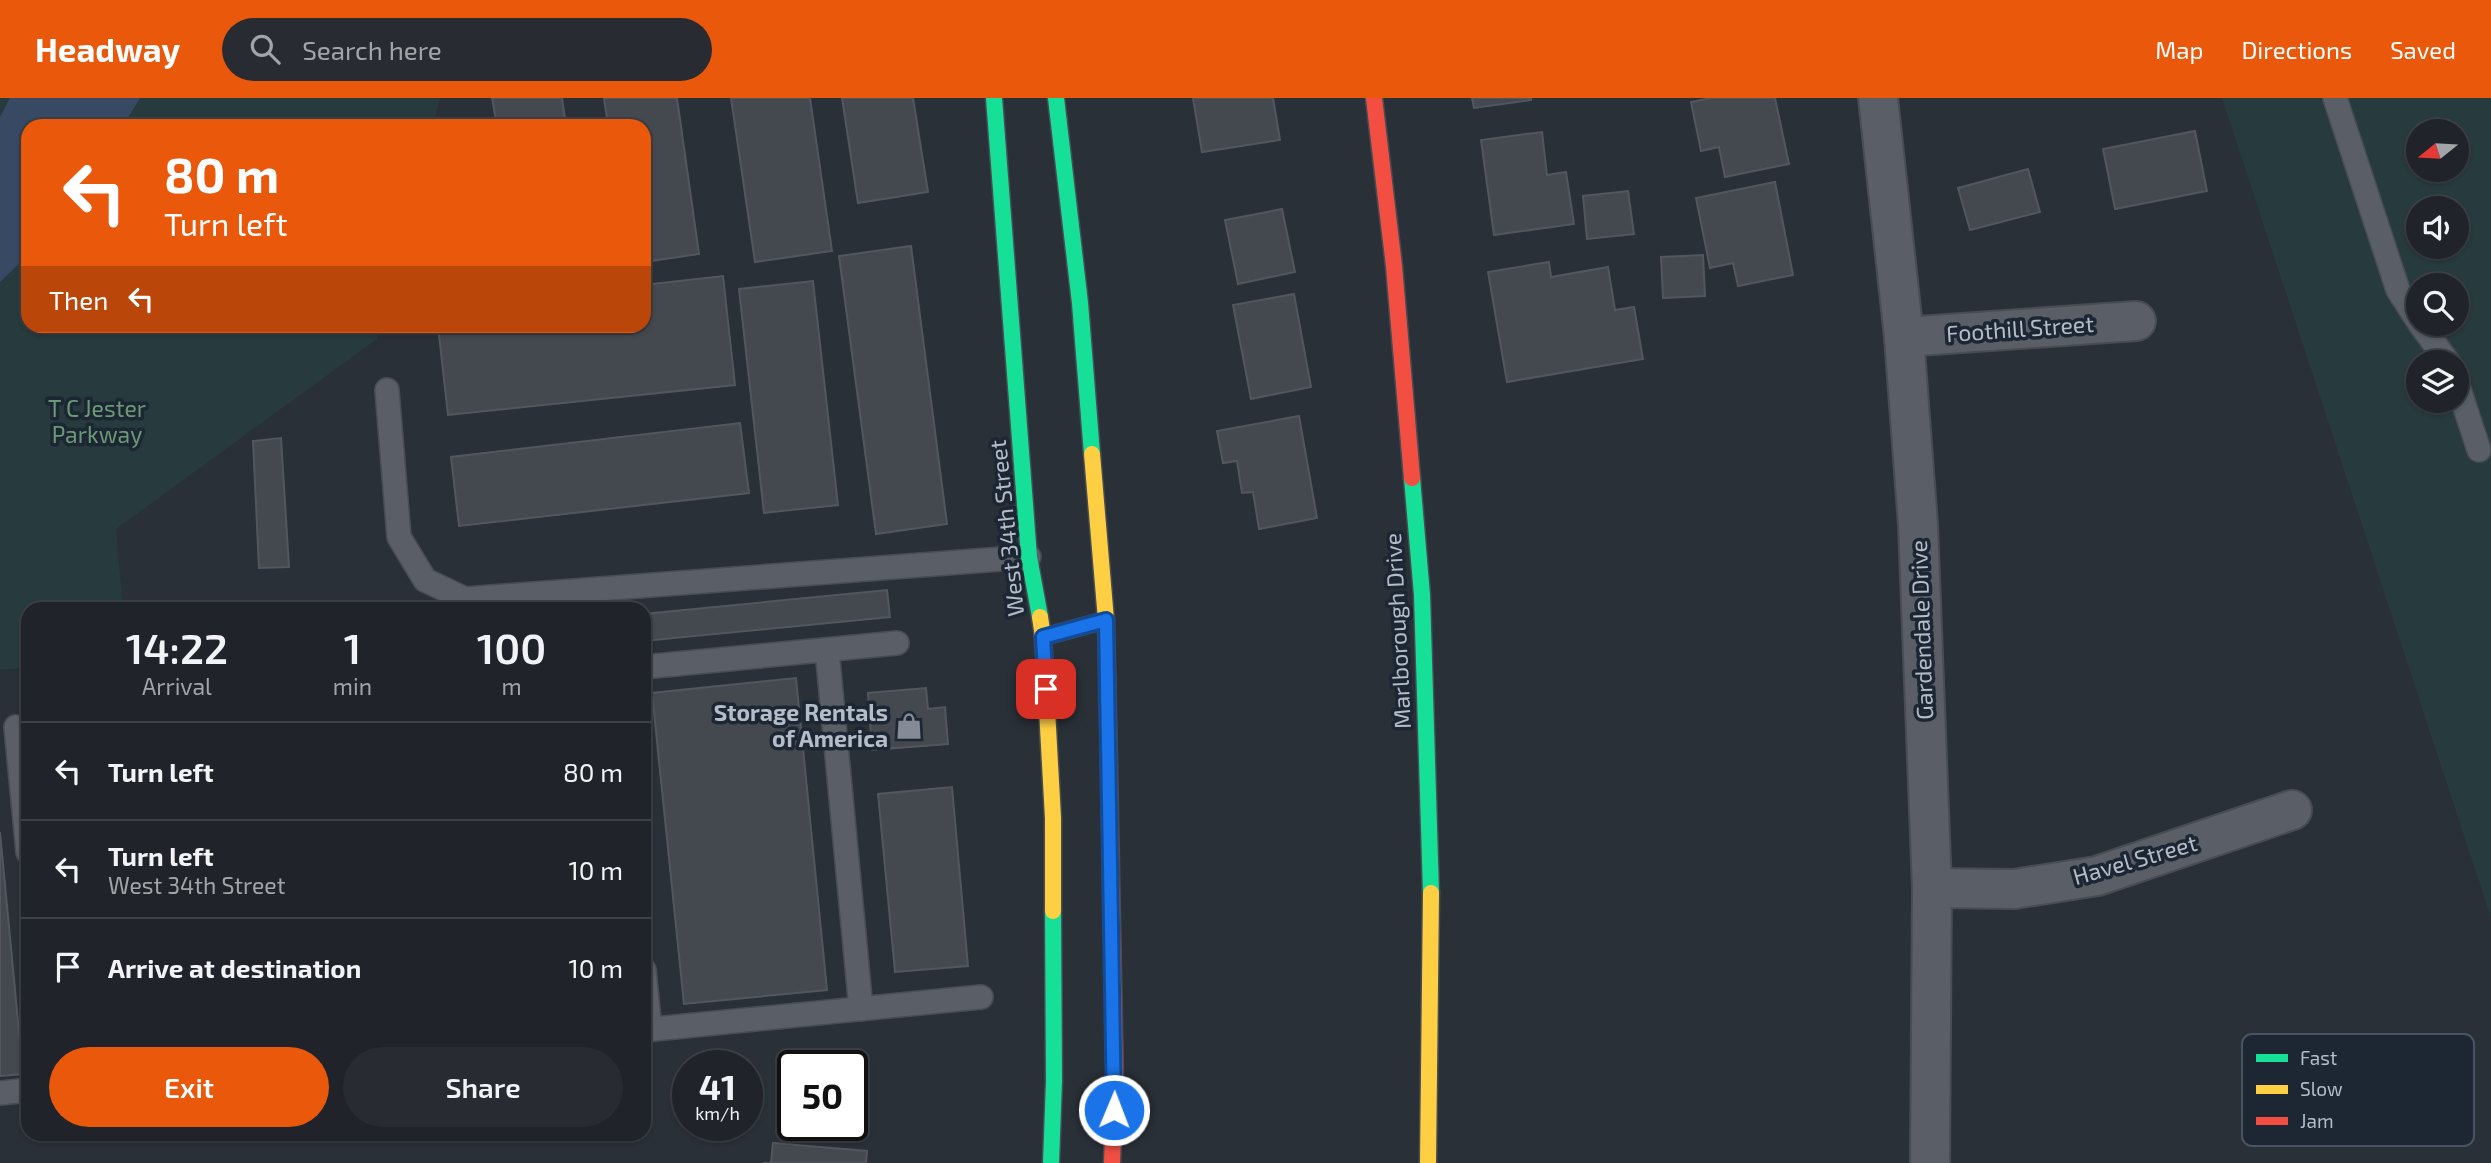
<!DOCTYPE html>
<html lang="en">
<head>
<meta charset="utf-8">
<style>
	body { margin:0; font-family:"Exo 2",sans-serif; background:#282c32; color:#f1f3f6; height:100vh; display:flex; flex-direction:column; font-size:26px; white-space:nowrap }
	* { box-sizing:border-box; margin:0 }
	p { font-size:23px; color:#a2a4a8 }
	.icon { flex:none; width:38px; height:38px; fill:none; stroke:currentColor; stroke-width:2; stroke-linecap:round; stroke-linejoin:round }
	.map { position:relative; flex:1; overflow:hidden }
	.drawer { position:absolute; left:21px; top:504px; width:630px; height:539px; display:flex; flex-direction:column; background:#20242a; border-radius:21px; box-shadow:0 2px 5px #0004,0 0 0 2px #3d4147 }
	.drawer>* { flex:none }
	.banner { position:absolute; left:21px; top:21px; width:630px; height:214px; border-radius:21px; box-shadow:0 2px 5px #0004,0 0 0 2px #3d4147; background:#ea580c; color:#fff; overflow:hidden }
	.needle { width:46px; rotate:252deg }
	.buttons { position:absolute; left:2406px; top:21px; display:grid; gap:14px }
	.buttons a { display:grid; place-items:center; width:63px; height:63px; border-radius:50%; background:#20242a; box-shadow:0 2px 5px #0004,0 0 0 2px #3d4147; font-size:35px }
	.speed { position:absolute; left:672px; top:952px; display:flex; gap:14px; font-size:35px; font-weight:700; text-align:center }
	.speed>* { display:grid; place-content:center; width:91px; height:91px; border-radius:50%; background:#20242a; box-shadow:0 2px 5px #0004,0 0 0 2px #3d4147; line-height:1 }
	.speed small { font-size:18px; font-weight:400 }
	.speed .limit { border:4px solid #111; border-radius:10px; background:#fff; color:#111 }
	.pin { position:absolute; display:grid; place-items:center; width:60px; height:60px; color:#fff; margin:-30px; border-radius:14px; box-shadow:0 4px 10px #0006 }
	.me { position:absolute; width:77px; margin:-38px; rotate:1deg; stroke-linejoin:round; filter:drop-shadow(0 0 5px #0008) }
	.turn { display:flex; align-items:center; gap:24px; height:147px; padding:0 28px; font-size:32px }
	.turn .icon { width:91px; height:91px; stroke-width:2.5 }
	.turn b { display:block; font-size:49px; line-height:60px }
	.then { display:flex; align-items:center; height:66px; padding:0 28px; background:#0003; gap:14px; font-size:26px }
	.eta { display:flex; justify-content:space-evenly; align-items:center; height:119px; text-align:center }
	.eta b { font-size:42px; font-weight:600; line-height:49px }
	.primary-button { display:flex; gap:14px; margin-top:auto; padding:14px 28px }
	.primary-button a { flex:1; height:80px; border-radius:42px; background:#ea580c; color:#fff; font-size:28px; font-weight:600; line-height:80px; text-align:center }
	.primary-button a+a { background:#282c32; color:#f1f3f6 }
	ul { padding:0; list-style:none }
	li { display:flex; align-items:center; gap:21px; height:98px; padding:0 28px; border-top:2px solid #3d4147 }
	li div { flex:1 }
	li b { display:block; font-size:26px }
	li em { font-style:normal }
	header { display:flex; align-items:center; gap:42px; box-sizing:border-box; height:98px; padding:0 35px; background:#ea580c; color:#fff }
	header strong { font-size:33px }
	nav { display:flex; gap:38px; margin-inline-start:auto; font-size:24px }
	.search { width:490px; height:63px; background:#282c32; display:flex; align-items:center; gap:18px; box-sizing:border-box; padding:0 24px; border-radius:38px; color:#a2a4a8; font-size:26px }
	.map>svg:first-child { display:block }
	.green { fill:#273a3e; fill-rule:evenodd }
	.water { fill:#384963 }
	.building { fill:#444950; stroke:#52575f; stroke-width:2 }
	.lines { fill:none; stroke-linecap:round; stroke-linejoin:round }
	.lane-casing { stroke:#484c53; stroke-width:26 }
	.street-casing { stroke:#484c53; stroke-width:42 }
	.fast-casing { stroke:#484c53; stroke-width:19 }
	.slow-casing { stroke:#484c53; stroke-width:19 }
	.jam-casing { stroke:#484c53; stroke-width:19 }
	.lane { stroke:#5a5e66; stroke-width:23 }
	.street { stroke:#5a5e66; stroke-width:38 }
	.fast { stroke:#16e098; stroke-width:16 }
	.slow { stroke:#ffcf43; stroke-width:16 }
	.jam { stroke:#f24e42; stroke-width:16 }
	.route-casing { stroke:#114b97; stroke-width:18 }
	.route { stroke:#1a73e8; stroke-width:12 }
	.labels { text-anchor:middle; stroke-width:7; stroke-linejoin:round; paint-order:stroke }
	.street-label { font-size:23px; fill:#b4bcc9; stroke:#1d2633 }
	.park-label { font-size:23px; fill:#6b9a76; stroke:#1d2633 }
	.poi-label { font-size:23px; font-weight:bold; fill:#b4bcc9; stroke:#1d2633; text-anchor:end }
	.key { fill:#1d2633; stroke:#4a5360; stroke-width:2 }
	.key-label { font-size:19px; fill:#b4bcc9 }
</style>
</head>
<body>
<header>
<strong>Headway</strong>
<div class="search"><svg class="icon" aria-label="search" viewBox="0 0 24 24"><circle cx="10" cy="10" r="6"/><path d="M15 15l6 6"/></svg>Search here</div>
<nav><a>Map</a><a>Directions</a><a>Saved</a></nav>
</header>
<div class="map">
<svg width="2491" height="1065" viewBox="0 0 2491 1065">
	<rect width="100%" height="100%" fill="#2a3038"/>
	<g class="green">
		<polygon points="0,0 440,0 433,28 28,28 28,228 380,228 377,241 116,431 123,511 28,511 28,569 0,572"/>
		<path d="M2222,0H2491V820ZM2418,33H2457V72H2418ZM2418,110H2457V149H2418ZM2418,187H2457V226H2418ZM2418,264H2457V303H2418Z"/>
	</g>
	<polygon class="water" points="10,0 140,0 123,28 28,28 28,157 0,184 0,19"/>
	<g class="building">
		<polygon points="492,0 562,0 566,28 497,28"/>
		<polygon points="604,0 677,0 699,156 644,164 644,28 608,28"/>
		<polygon points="731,0 810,0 832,153 755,164"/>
		<polygon points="842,0 913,0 928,94 858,105"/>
		<polygon points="1193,0 1273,0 1280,42 1202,54"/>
		<polygon points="1472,0 1531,0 1531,2 1474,10"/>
		<polygon points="1711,0 1775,0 1789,66 1725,79 1719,49 1701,53 1691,4"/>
		<polygon points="2195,33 2207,93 2115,111 2103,51"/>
		<polygon points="1542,34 1547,77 1566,74 1574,126 1494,137 1481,42"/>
		<polygon points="2028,71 2040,114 1970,132 1958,90"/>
		<polygon points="1775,84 1793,177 1738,188 1733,165 1710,170 1696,100"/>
		<polygon points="1628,93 1634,136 1587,141 1583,98"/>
		<polygon points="1282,111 1295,174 1238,186 1225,122"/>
		<polygon points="911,148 947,426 876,436 839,158"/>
		<polygon points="1703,157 1705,198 1663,200 1661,159"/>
		<polygon points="1549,164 1551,179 1608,169 1615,212 1634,209 1643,261 1507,284 1488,174"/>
		<polygon points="723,178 735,287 448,317 438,228 644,228 644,187"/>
		<polygon points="813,183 838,407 764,415 739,191"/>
		<polygon points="1294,196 1311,289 1251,301 1233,207"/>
		<polygon points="1299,318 1317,420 1259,431 1253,394 1242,395 1237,363 1223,365 1217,333"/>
		<polygon points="740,325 749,395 459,428 451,359"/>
		<polygon points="281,340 289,469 259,470 253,343"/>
		<polygon points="887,492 890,519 644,543 644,516"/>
		<polygon points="796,580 827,892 684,906 652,595"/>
		<polygon points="926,590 928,611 945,609 948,646 872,652 868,595"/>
		<polygon points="952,689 968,868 895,874 878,696"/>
		<polygon points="0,734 23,976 0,978"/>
		<polygon points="773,1045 867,1053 866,1065 763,1065 771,1065"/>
	</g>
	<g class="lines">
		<defs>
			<g id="lane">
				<polyline points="2335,0 2398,192 2418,223"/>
				<polyline points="2420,226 2448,264"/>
				<polyline points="2457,285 2479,352"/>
				<polyline points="387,292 399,439 425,482 465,501 1029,459"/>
				<polyline points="827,552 861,911"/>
				<polyline points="644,569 897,545"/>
				<polyline points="16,629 28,754"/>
				<polyline points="644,872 650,932"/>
				<polyline points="644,932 981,899"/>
				<polyline points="0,995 28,992"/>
			</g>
			<g id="street">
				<polyline points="1878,0 1904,239 1918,427 1932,790 1930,1065"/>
				<polyline points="1904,239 2136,223"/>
				<polyline points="1932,790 2014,791 2097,778 2292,712"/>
			</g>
			<g id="fast">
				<polyline points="994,0 1029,459 1040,519"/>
				<polyline points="1056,0 1080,205 1092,356"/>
				<polyline points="1412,380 1422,497 1431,795"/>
				<polyline points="1043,539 1106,522"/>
				<polyline points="1051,1065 1054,983 1053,813"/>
			</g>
			<g id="slow">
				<polyline points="1092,356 1106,522 1109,669"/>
				<polyline points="1040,519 1043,539 1053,720 1053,813"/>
				<polyline points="1428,1065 1431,795"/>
			</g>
			<g id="jam">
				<polyline points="1374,0 1394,168 1412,380"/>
				<polyline points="1109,669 1115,986 1112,1065"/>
			</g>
		</defs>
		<use href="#lane" class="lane-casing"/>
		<use href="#street" class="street-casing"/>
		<use href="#fast" class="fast-casing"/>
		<use href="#slow" class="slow-casing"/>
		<use href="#jam" class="jam-casing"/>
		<use href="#lane" class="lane"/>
		<use href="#street" class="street"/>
		<use href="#fast" class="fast"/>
		<use href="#slow" class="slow"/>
		<use href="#jam" class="jam"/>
	</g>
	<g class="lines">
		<defs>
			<polyline id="route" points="1046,591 1043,539 1106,522 1114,1012"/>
		</defs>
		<use href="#route" class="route-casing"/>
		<use href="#route" class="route"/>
	</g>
	<defs>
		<symbol id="shop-bare" viewBox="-9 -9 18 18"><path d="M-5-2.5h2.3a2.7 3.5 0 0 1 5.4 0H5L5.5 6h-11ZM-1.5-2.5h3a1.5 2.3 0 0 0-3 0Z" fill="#848b96" stroke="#1d2633" stroke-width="2.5" paint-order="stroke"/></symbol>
	</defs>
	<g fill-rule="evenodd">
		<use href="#shop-bare" x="890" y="609" width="38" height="38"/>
	</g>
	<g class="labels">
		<g class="street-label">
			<text transform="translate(2020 231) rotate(-4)" y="8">Foothill Street</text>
			<text transform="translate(1007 430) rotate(-96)" y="8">West 34th Street</text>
			<text transform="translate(1922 532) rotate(-92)" y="8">Gardendale Drive</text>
			<text transform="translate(1398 533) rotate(-93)" y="8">Marlborough Drive</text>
			<text transform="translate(2135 762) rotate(-16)" y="8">Havel Street</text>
		</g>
		<g class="park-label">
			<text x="97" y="319">T C Jester<tspan x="97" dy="26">Parkway</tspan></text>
		</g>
		<g class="poi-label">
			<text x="888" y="623">Storage Rentals<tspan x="888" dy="26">of America</tspan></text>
		</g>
	</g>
	<rect x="2242" y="936" width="232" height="112" rx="10" class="key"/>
	<rect x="2256" y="956" width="32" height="8" fill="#16e098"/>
	<rect x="2256" y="987" width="32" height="9" fill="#ffcf43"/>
	<rect x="2256" y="1019" width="32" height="8" fill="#f24e42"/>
	<g class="key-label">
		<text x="2300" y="967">Fast</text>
		<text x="2300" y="998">Slow</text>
		<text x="2300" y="1030">Jam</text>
	</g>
</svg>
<div class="buttons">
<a><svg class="needle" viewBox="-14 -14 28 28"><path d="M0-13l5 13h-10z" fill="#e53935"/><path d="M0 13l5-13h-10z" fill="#a2a4a8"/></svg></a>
<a><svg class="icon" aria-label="sound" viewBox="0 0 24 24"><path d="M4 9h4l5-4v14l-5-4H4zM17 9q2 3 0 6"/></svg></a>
<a><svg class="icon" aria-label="search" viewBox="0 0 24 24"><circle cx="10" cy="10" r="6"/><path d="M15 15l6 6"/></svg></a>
<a><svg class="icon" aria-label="layers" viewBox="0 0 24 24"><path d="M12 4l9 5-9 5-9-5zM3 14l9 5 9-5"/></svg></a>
</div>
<div class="speed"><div>41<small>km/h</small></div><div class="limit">50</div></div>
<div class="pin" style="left:1046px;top:591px;background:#d93025"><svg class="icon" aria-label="arrive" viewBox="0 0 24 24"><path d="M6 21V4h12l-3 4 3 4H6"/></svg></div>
<svg class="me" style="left:1114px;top:1012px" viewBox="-20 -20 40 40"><circle r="17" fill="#1a73e8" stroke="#fff" stroke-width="3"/><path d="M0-11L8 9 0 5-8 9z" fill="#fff"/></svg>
<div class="banner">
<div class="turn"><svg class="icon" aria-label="left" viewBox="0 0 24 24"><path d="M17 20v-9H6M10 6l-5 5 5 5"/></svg><div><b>80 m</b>Turn left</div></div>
<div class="then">Then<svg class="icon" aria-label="left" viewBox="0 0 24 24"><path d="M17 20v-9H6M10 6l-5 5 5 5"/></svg></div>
</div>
<section class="drawer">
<div class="eta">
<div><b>14:22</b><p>Arrival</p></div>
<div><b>1</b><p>min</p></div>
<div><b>100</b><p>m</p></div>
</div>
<ul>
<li><svg class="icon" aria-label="left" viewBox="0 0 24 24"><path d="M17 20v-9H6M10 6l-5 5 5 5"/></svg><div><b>Turn left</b></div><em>80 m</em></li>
<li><svg class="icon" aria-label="left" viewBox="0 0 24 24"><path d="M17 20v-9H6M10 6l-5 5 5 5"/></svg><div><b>Turn left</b><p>West 34th Street</p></div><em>10 m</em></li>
<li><svg class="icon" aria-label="arrive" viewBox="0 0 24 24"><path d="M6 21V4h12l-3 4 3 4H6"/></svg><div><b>Arrive at destination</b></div><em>10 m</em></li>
</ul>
<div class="primary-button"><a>Exit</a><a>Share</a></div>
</section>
</div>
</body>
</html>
